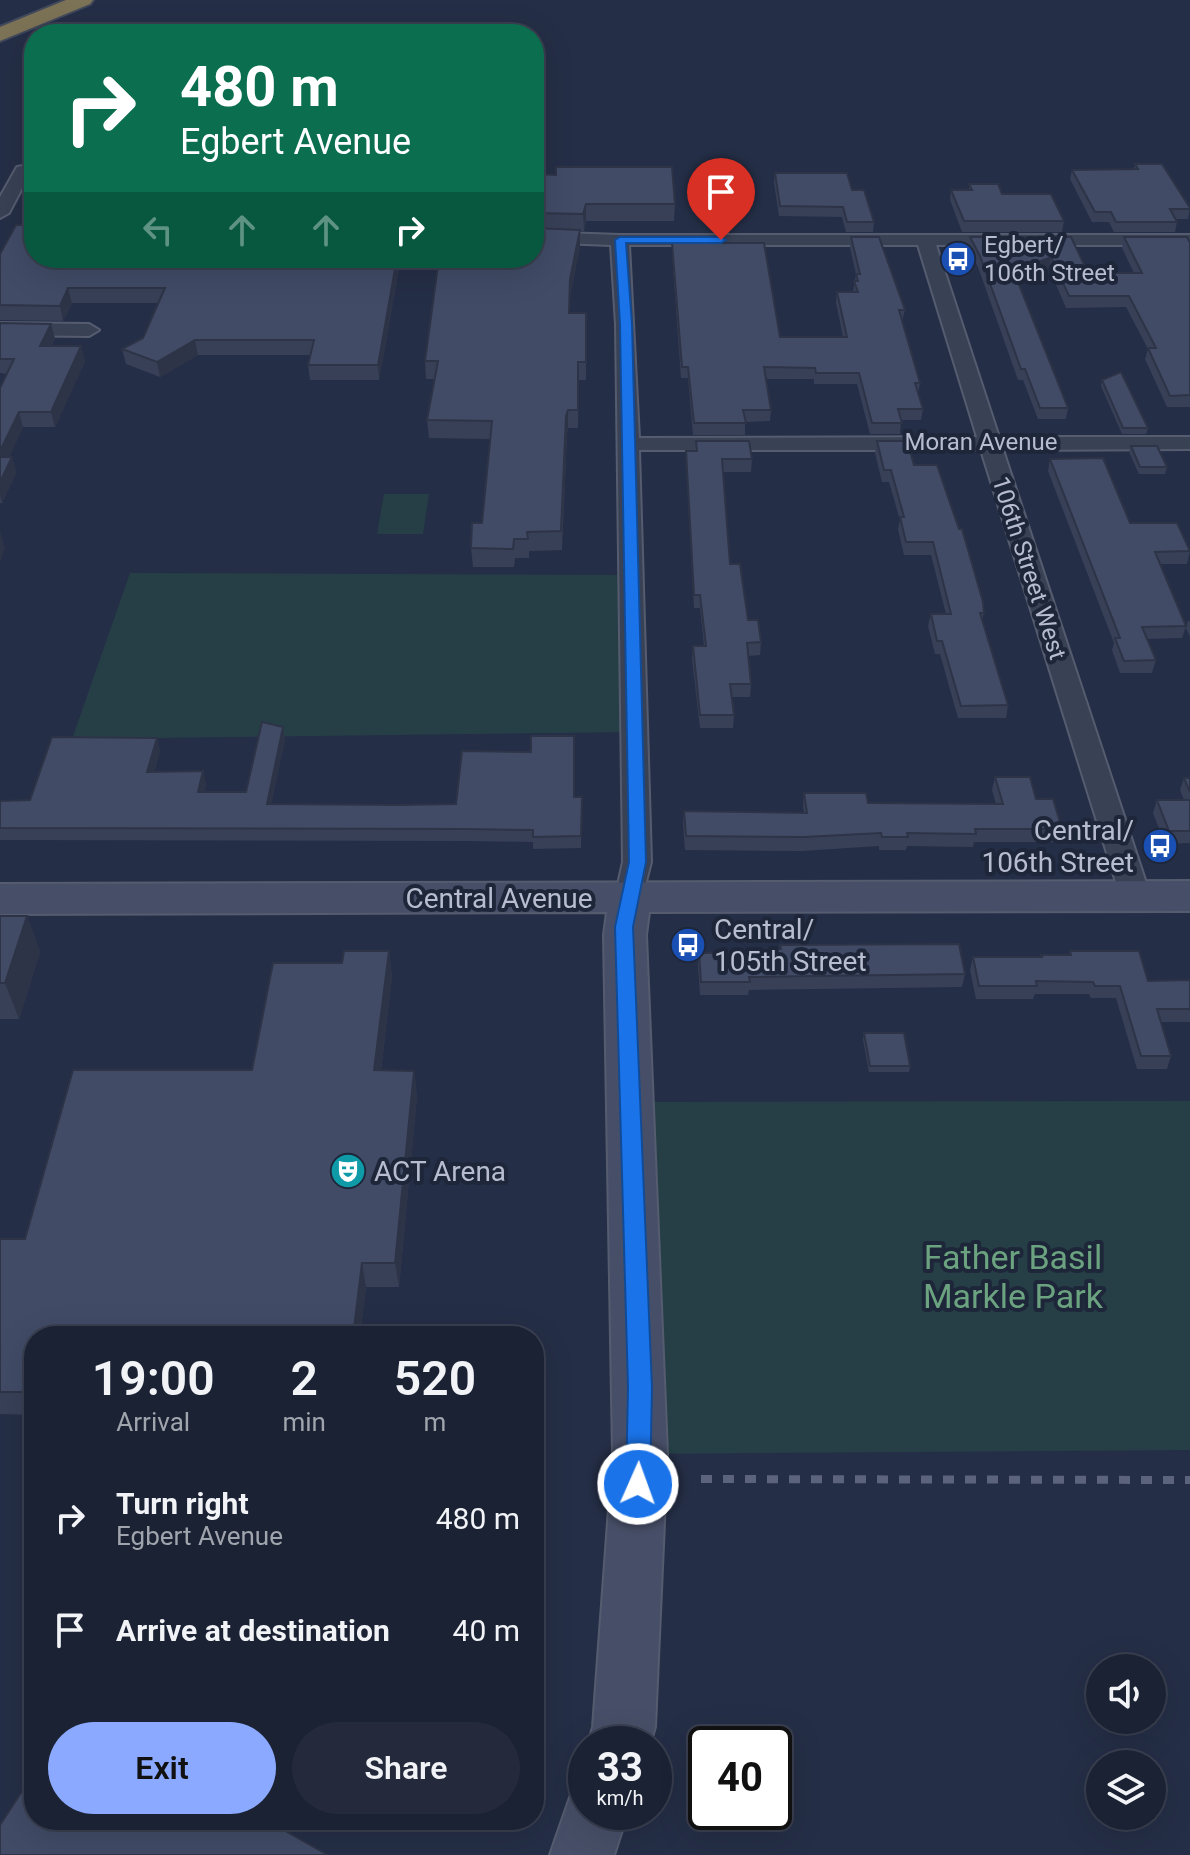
<!DOCTYPE html>
<html lang="en">
<head>
<meta charset="utf-8">
<style>
	body { margin:0; font-family:Roboto,sans-serif; background:#242a3c; color:#f1f3f6; height:100vh; display:flex; flex-direction:column; font-size:30px; white-space:nowrap }
	* { box-sizing:border-box; margin:0 }
	p { font-size:26px; color:#a0a4ac }
	.icon { flex:none; width:44px; height:44px; fill:none; stroke:currentColor; stroke-width:2; stroke-linecap:round; stroke-linejoin:round }
	.map { position:relative; flex:1; overflow:hidden }
	.drawer { position:absolute; left:24px; top:1326px; width:520px; height:504px; display:flex; flex-direction:column; background:#1b2234; border-radius:32px; box-shadow:0 8px 32px #0002,0 0 0 2px #393f4f }
	.drawer>* { flex:none }
	.hud { position:absolute; left:24px; top:24px; width:520px; height:244px; border-radius:32px; box-shadow:0 8px 32px #0002,0 0 0 2px #393f4f; background:#0b6e4f; color:#fff; overflow:hidden }
	.controls { position:absolute; left:1086px; top:1654px; display:grid; gap:16px }
	.controls a { display:grid; place-items:center; width:80px; height:80px; border-radius:50%; background:#1b2234; box-shadow:0 8px 32px #0002,0 0 0 2px #393f4f; font-size:40px }
	.speed { position:absolute; left:568px; top:1726px; display:flex; gap:16px; font-size:40px; font-weight:700; text-align:center }
	.speed>* { display:grid; place-content:center; width:104px; height:104px; border-radius:50%; background:#1b2234; box-shadow:0 8px 32px #0002,0 0 0 2px #393f4f; line-height:1 }
	.speed small { font-size:20px; font-weight:400 }
	.speed .limit { border:4px solid #111; border-radius:12px; background:#fff; color:#111 }
	.pin { position:absolute; display:grid; place-items:center; width:68px; height:68px; color:#fff; margin:-82px -34px; border-radius:50% 50% 50% 0; rotate:-45deg; box-shadow:0 0 8px #0007 }
	.pin .icon { rotate:45deg }
	.me { position:absolute; width:88px; margin:-44px; rotate:2deg; stroke-linejoin:round; filter:drop-shadow(0 0 6px #0008) }
	.turn { display:flex; align-items:center; gap:28px; height:168px; padding:0 24px; font-size:36px }
	.turn .icon { width:104px; height:104px; stroke-width:2.5 }
	.turn b { display:block; font-size:56px; line-height:68px }
	.lanes { display:flex; align-items:center; height:76px; padding:0 24px; background:#0003; justify-content:center; gap:40px; direction:ltr }
	.lanes .off { opacity:.35 }
	.eta { display:flex; justify-content:space-evenly; align-items:center; height:136px; text-align:center }
	.eta b { font-size:48px; font-weight:600; line-height:56px }
	.action { display:flex; gap:16px; margin-top:auto; padding:16px 24px }
	.action a { flex:1; height:92px; border-radius:48px; background:#8ba9ff; color:#111; font-size:32px; font-weight:600; line-height:92px; text-align:center }
	.action a+a { background:#242a3c; color:#f1f3f6 }
	ul { padding:0; list-style:none }
	li { display:flex; align-items:center; gap:24px; height:112px; padding:0 24px }
	li div { flex:1 }
	li b { display:block; font-size:30px }
	li em { font-style:normal }
	.map>svg:first-child { display:block }
	.green { fill:#263f47 }
	.lines { fill:none; stroke-linecap:round; stroke-linejoin:round }
	.street-casing { stroke:#555c6f; stroke-width:4 }
	.secondary-casing { stroke:#555c6f; stroke-width:4 }
	.highway-casing { stroke:#41495c; stroke-width:4 }
	.street { fill:#394155; fill-rule:evenodd }
	.secondary { fill:#474f68; fill-rule:evenodd }
	.highway { fill:#7c7255; fill-rule:evenodd }
	.rail { stroke:#5b647c; stroke-width:8; stroke-dasharray:11 11; stroke-linecap:butt }
	.wall { fill:#384058 }
	.shaded-wall { fill:#2e3447 }
	.building { fill:#414b66; stroke:#2e3447; stroke-width:2 }
	.route { fill:#1a73e8; stroke:#114b97; stroke-width:2 }
	.labels { text-anchor:middle; stroke-width:8; stroke-linejoin:round; paint-order:stroke }
	.far-poi-label { font-size:24px; fill:#b7bdce; stroke:#1e263a; text-anchor:start }
	.far-street-label { font-size:24px; fill:#b7bdce; stroke:#1e263a }
	.poi-label { font-size:28px; fill:#b7bdce; stroke:#1e263a; text-anchor:start }
	.street-label { font-size:28px; fill:#b7bdce; stroke:#1e263a }
	.near-park-label { font-size:34px; fill:#6ba27f; stroke:#1e263a }
</style>
</head>
<body>
<div class="map">
<svg width="1190" height="1855" viewBox="0 0 1190 1855">
	<rect width="100%" height="100%" fill="#242e46"/>
	<g class="green">
		<polygon points="384,494 429,494 423,534 377,534"/>
		<polygon points="130,573 631,575 634,732 72,739"/>
		<polygon points="1190,1101 1190,1450 640,1454 629,1102"/>
	</g>
	<g class="lines">
		<defs>
			<g id="street">
				<polygon points="23,166 31,171 9,213 0,218 0,197 17,167"/>
				<path d="M534,232L620,235H1190V245H936L999,437H1190V449L1003,450L1150,895L1145,902L1135,905L1125,902L1120,895L981,450H639L651,862L640,905L630,908L620,905L615,898L623,862L616,324L611,245L534,242ZM629,245H918L977,437L639,438Z"/>
				<polygon points="0,323 89,324 99,330 89,336 0,335"/>
			</g>
			<g id="secondary">
				<polygon points="1190,881 1190,911 649,912 646,935 667,1454 655,1727 650,1744 588,1744 593,1727 613,1454 604,935 607,912 0,914 0,884"/>
				<polygon points="586,1784 586,1812 628,1812 614,1855 550,1855 573,1789"/>
			</g>
			<polygon id="highway" points="66,0 93,0 90,4 0,41 0,27"/>
		</defs>
		<use href="#street" class="street-casing"/>
		<use href="#secondary" class="secondary-casing"/>
		<use href="#highway" class="highway-casing"/>
		<use href="#street" class="street"/>
		<use href="#secondary" class="secondary"/>
		<use href="#highway" class="highway"/>
		<polyline class="rail" points="701,1479 1190,1480"/>
	</g>
	<g class="wall">
		<polygon points="1135,164 1190,208 1188,219 1175,219 1177,222 1175,232 1114,232 1109,222 1092,222 1070,179 1072,170 1134,169"/>
		<polygon points="775,173 852,190 874,222 873,232 846,232 842,217 779,216 774,183"/>
		<polygon points="534,174 675,204 674,221 586,221 584,231 580,231 580,247 570,296 570,313 586,313 586,380 579,380 578,428 568,428 567,434 562,550 529,551 529,558 515,558 514,567 473,567 471,548 482,523 490,439 429,438 427,420 435,379 426,379 425,361 534,258"/>
		<polygon points="969,184 1002,194 1064,221 1062,232 962,232 950,200 951,190 969,190"/>
		<polygon points="851,237 905,310 902,321 920,383 918,393 923,409 921,420 901,420 900,434 870,434 857,384 814,384 814,379 766,379 771,410 770,421 745,422 745,435 693,435 688,378 681,378 672,254 672,243 780,337 843,337 836,303 837,292 853,292 856,274 850,248"/>
		<polygon points="970,237 1071,237 1088,273 1134,273 1122,248 1124,237 1190,243 1190,407 1167,407 1145,359 1148,349 1126,307 1066,308 1049,268 1018,280 1068,408 1066,419 1038,419 1023,380 1018,380 978,267 968,248"/>
		<polygon points="0,254 34,258 401,258 379,380 310,380 308,365 310,355 198,355 160,377 126,364 122,349 143,338 159,303 72,303 63,321 0,320"/>
		<polygon points="0,323 51,324 55,339 51,346 85,361 55,427 23,427 9,457 12,457 16,473 2,503 0,503 0,388 7,374 0,373"/>
		<polygon points="1102,380 1148,428 1146,434 1122,434 1101,386"/>
		<polygon points="696,441 752,459 751,472 723,472 730,564 748,620 761,642 760,655 748,656 751,684 750,697 731,697 734,715 733,728 700,728 692,659 693,646 704,646 700,608 694,608 686,463 686,451 695,451"/>
		<polygon points="877,441 914,465 984,613 982,620 1008,705 1006,718 958,718 940,654 935,654 928,626 931,614 946,614 931,555 904,555 898,529 900,520 889,482 882,482 875,453"/>
		<polygon points="1131,446 1167,467 1165,474 1139,474 1129,452"/>
		<polygon points="1050,459 1130,523 1190,551 1187,564 1160,564 1186,626 1182,638 1147,639 1156,660 1152,673 1120,673 1112,650 1114,643 1048,471"/>
		<polygon points="1188,621 1190,621 1190,637 1186,628"/>
		<polygon points="285,739 271,804 399,805 456,804 582,797 581,848 533,849 533,842 467,841 0,840 0,801 30,800 160,750 154,772 206,783 204,792 246,792"/>
		<polygon points="995,777 1036,799 1062,829 1058,842 974,842 973,847 907,846 906,850 879,850 879,846 802,851 685,850 683,824 684,811 804,813 803,806 804,793 868,803 996,804 992,790"/>
		<polygon points="1184,778 1190,778 1190,843 1165,844 1153,813 1157,800 1184,800 1180,790"/>
		<polygon points="0,916 27,916 40,952 19,1019 0,1019"/>
		<polygon points="780,945 965,974 962,987 749,990 748,995 700,995 698,966 699,953 763,953 780,949"/>
		<polygon points="389,951 392,976 381,1071 414,1071 417,1096 399,1287 366,1287 360,1336 34,1336 34,1415 0,1414 0,1239 25,1239 252,1070 342,963"/>
		<polygon points="1070,951 1148,981 1189,980 1190,978 1190,1022 1161,1022 1171,1056 1167,1069 1137,1069 1116,998 1091,998 1089,994 1035,994 1033,999 976,999 970,970 973,957 1041,957 1041,955 1069,955"/>
		<polygon points="864,1033 910,1066 909,1072 869,1072 863,1040"/>
	</g>
	<g class="shaded-wall">
		<polygon points="586,204 586,221 584,231 583,214"/>
		<polygon points="580,230 580,247 570,296 570,279"/>
		<polygon points="1051,257 1049,268 1012,283 1014,272"/>
		<polygon points="397,258 401,258 379,380 378,365"/>
		<polygon points="68,288 72,303 63,321 60,306"/>
		<polygon points="51,324 55,339 44,361 40,346"/>
		<polygon points="195,340 198,355 160,377 157,362"/>
		<polygon points="81,346 85,361 55,427 51,412"/>
		<polygon points="568,410 568,428 567,434 562,550 566,416"/>
		<polygon points="19,412 23,427 2,473 0,467 0,451"/>
		<polygon points="12,457 16,473 2,503 0,496 0,482"/>
		<polygon points="0,530 5,549 0,561"/>
		<polygon points="283,727 285,739 269,816 267,804"/>
		<polygon points="157,738 160,750 150,784 147,772"/>
		<polygon points="203,771 206,783 201,804 198,792"/>
		<polygon points="27,916 40,952 19,1019 5,983"/>
		<polygon points="389,951 392,976 378,1095 374,1070"/>
		<polygon points="414,1071 417,1096 399,1287 395,1263"/>
		<polygon points="362,1263 366,1287 360,1336 353,1336"/>
	</g>
	<g class="building">
		<polygon points="1135,164 1162,164 1190,208 1190,209 1170,209 1177,222 1116,222 1111,212 1095,212 1072,170 1138,169"/>
		<polygon points="556,167 672,167 675,204 586,204 583,214 534,213 534,174 556,175"/>
		<polygon points="775,173 847,173 852,190 864,190 874,222 847,222 843,207 780,206"/>
		<polygon points="969,184 998,184 1002,194 1051,194 1064,221 964,221 951,190 972,190"/>
		<polygon points="34,207 34,258 397,258 378,365 308,365 314,340 195,340 157,362 122,349 143,338 165,288 68,288 60,306 0,305 0,254 16,225 24,225"/>
		<polygon points="534,228 580,230 570,279 569,313 586,313 586,362 578,362 578,410 568,410 566,416 561,531 527,532 528,539 514,539 513,549 471,548 472,523 482,523 492,421 427,420 438,361 425,361 439,258 534,258"/>
		<polygon points="851,237 879,237 905,310 899,310 920,383 915,383 923,409 898,409 902,423 872,423 859,373 816,373 815,368 764,367 771,410 743,410 746,423 694,423 688,367 682,367 672,243 764,243 780,337 847,337 837,292 858,292 854,281 858,281 856,274 860,274"/>
		<polygon points="970,237 1071,237 1088,273 1142,273 1124,237 1187,237 1190,243 1190,395 1170,396 1148,348 1156,348 1129,296 1069,296 1051,257 1014,272 1068,408 1040,408 1025,369 1021,369 980,256"/>
		<polygon points="0,323 51,324 40,346 81,346 51,412 19,412 0,451 0,388 14,359 0,359"/>
		<polygon points="1121,372 1148,428 1123,428 1102,380"/>
		<polygon points="696,441 749,441 752,459 722,459 730,564 740,564 748,620 758,620 761,642 747,643 751,684 730,684 734,715 700,715 693,646 706,646 700,595 694,595 686,451 697,451"/>
		<polygon points="877,441 907,441 914,465 937,465 959,529 962,529 983,602 984,613 980,613 1008,705 961,706 942,641 937,641 931,614 951,614 933,542 906,542 900,517 904,517 891,470 884,470"/>
		<polygon points="1131,446 1157,446 1167,467 1140,467"/>
		<polygon points="0,457 12,457 0,482"/>
		<polygon points="1103,458 1130,523 1177,523 1190,551 1155,552 1186,626 1142,627 1156,660 1124,661 1115,638 1120,638 1050,459"/>
		<polygon points="262,722 283,727 267,804 399,805 456,804 462,751 531,752 531,736 574,736 574,797 582,797 581,836 533,837 533,830 466,829 0,828 0,801 30,800 52,737 157,738 147,772 203,771 198,792 246,792"/>
		<polygon points="995,777 1030,777 1036,799 1053,799 1062,829 975,829 976,834 907,833 908,837 882,837 881,833 804,837 686,836 684,811 807,813 804,793 866,793 868,803 1003,804"/>
		<polygon points="1184,778 1190,778 1190,792"/>
		<polygon points="1157,800 1190,800 1190,831 1169,831"/>
		<polygon points="0,916 27,916 5,983 0,983"/>
		<polygon points="959,944 965,974 749,977 750,982 701,982 699,953 764,953 763,949 781,949 780,945"/>
		<polygon points="344,951 389,951 374,1070 414,1071 395,1263 362,1263 353,1336 34,1336 34,1392 0,1392 0,1239 25,1239 73,1070 252,1070 273,963 342,963"/>
		<polygon points="1070,951 1139,951 1148,981 1190,980 1190,1009 1157,1009 1171,1056 1141,1056 1120,986 1095,986 1093,982 1036,981 1037,986 979,986 973,957 1042,957 1041,955 1071,955"/>
		<polygon points="864,1033 904,1033 910,1066 870,1066"/>
		<polygon points="34,1773 34,1820 266,1820 328,1855 0,1855 0,1825"/>
	</g>
	<polygon class="route" points="620,237 721,237 726,240 721,243 626,243 632,324 646,862 633,927 652,1388 650,1484 647,1492 638,1496 630,1492 626,1484 628,1388 615,927 629,862 620,324 615,240"/>
	<defs>
		<symbol id="bus-disc" viewBox="-11 -11 22 22"><circle r="9.5" fill="#1a4fb4" stroke="#1e263a"/><path d="M-5-6H5V4H4V6H2V4H-2V6H-4V4H-5ZM-3.5-4V0h7V-4ZM-3.5 1.2v1.5H-2V1.2ZM2 1.2v1.5H3.5V1.2Z" fill="#fff"/></symbol>
		<symbol id="theatre-disc" viewBox="-11 -11 22 22"><circle r="9.5" fill="#0f9aa8" stroke="#1e263a"/><path d="M-5-5.5Q0-4 5-5.5V0Q5 5 0 6Q-5 5-5 0ZM-3.3-2.5H-1v1.5H-3.3ZM1-2.5H3.3v1.5H1ZM-2.8 1Q0 5.5 2.8 1Z" fill="#fff"/></symbol>
	</defs>
	<g fill-rule="evenodd">
		<use href="#bus-disc" x="938" y="239" width="40" height="40"/>
		<use href="#bus-disc" x="1140" y="826" width="40" height="40"/>
		<use href="#bus-disc" x="668" y="925" width="40" height="40"/>
		<use href="#theatre-disc" x="328" y="1151" width="40" height="40"/>
	</g>
	<g class="labels">
		<g class="far-poi-label">
			<text x="984" y="253">Egbert/<tspan x="984" dy="28">106th Street</tspan></text>
		</g>
		<g class="far-street-label">
			<text x="981" y="450">Moran Avenue</text>
			<text transform="translate(1029 568) rotate(72)" y="8">106th Street West</text>
		</g>
		<g class="poi-label">
			<text x="1134" y="840" text-anchor="end">Central/<tspan x="1134" dy="32">106th Street</tspan></text>
			<text x="714" y="939">Central/<tspan x="714" dy="32">105th Street</tspan></text>
			<text x="374" y="1181">ACT Arena</text>
		</g>
		<g class="street-label">
			<text x="499" y="908">Central Avenue</text>
		</g>
		<g class="near-park-label">
			<text x="1013" y="1269">Father Basil<tspan x="1013" dy="39">Markle Park</tspan></text>
		</g>
	</g>
</svg>
<div class="controls">
<a><svg class="icon" aria-label="sound" viewBox="0 0 24 24"><path d="M4 9h4l5-4v14l-5-4H4zM17 9q2 3 0 6"/></svg></a>
<a><svg class="icon" aria-label="layers" viewBox="0 0 24 24"><path d="M12 4l9 5-9 5-9-5zM3 14l9 5 9-5"/></svg></a>
</div>
<div class="speed"><div>33<small>km/h</small></div><div class="limit">40</div></div>
<div class="pin" style="left:721px;top:240px;background:#d93025"><svg class="icon" aria-label="arrive" viewBox="0 0 24 24"><path d="M6 21V4h12l-3 4 3 4H6"/></svg></div>
<svg class="me" style="left:638px;top:1484px" viewBox="-20 -20 40 40"><circle r="17" fill="#1a73e8" stroke="#fff" stroke-width="3"/><path d="M0-11L8 9 0 5-8 9z" fill="#fff"/></svg>
<div class="hud">
<div class="turn"><svg class="icon" aria-label="right" viewBox="0 0 24 24"><path d="M7 20v-9h11M14 6l5 5-5 5"/></svg><div><b>480 m</b>Egbert Avenue</div></div>
<div class="lanes"><svg class="icon off" aria-label="left" viewBox="0 0 24 24"><path d="M17 20v-9H6M10 6l-5 5 5 5"/></svg><svg class="icon off" aria-label="ahead" viewBox="0 0 24 24"><path d="M12 20V5M6 11l6-6 6 6"/></svg><svg class="icon off" aria-label="ahead" viewBox="0 0 24 24"><path d="M12 20V5M6 11l6-6 6 6"/></svg><svg class="icon" aria-label="right" viewBox="0 0 24 24"><path d="M7 20v-9h11M14 6l5 5-5 5"/></svg></div>
</div>
<section class="drawer">
<div class="eta">
<div><b>19:00</b><p>Arrival</p></div>
<div><b>2</b><p>min</p></div>
<div><b>520</b><p>m</p></div>
</div>
<ul>
<li><svg class="icon" aria-label="right" viewBox="0 0 24 24"><path d="M7 20v-9h11M14 6l5 5-5 5"/></svg><div><b>Turn right</b><p>Egbert Avenue</p></div><em>480 m</em></li>
<li><svg class="icon" aria-label="arrive" viewBox="0 0 24 24"><path d="M6 21V4h12l-3 4 3 4H6"/></svg><div><b>Arrive at destination</b></div><em>40 m</em></li>
</ul>
<div class="action"><a>Exit</a><a>Share</a></div>
</section>
</div>
</body>
</html>
